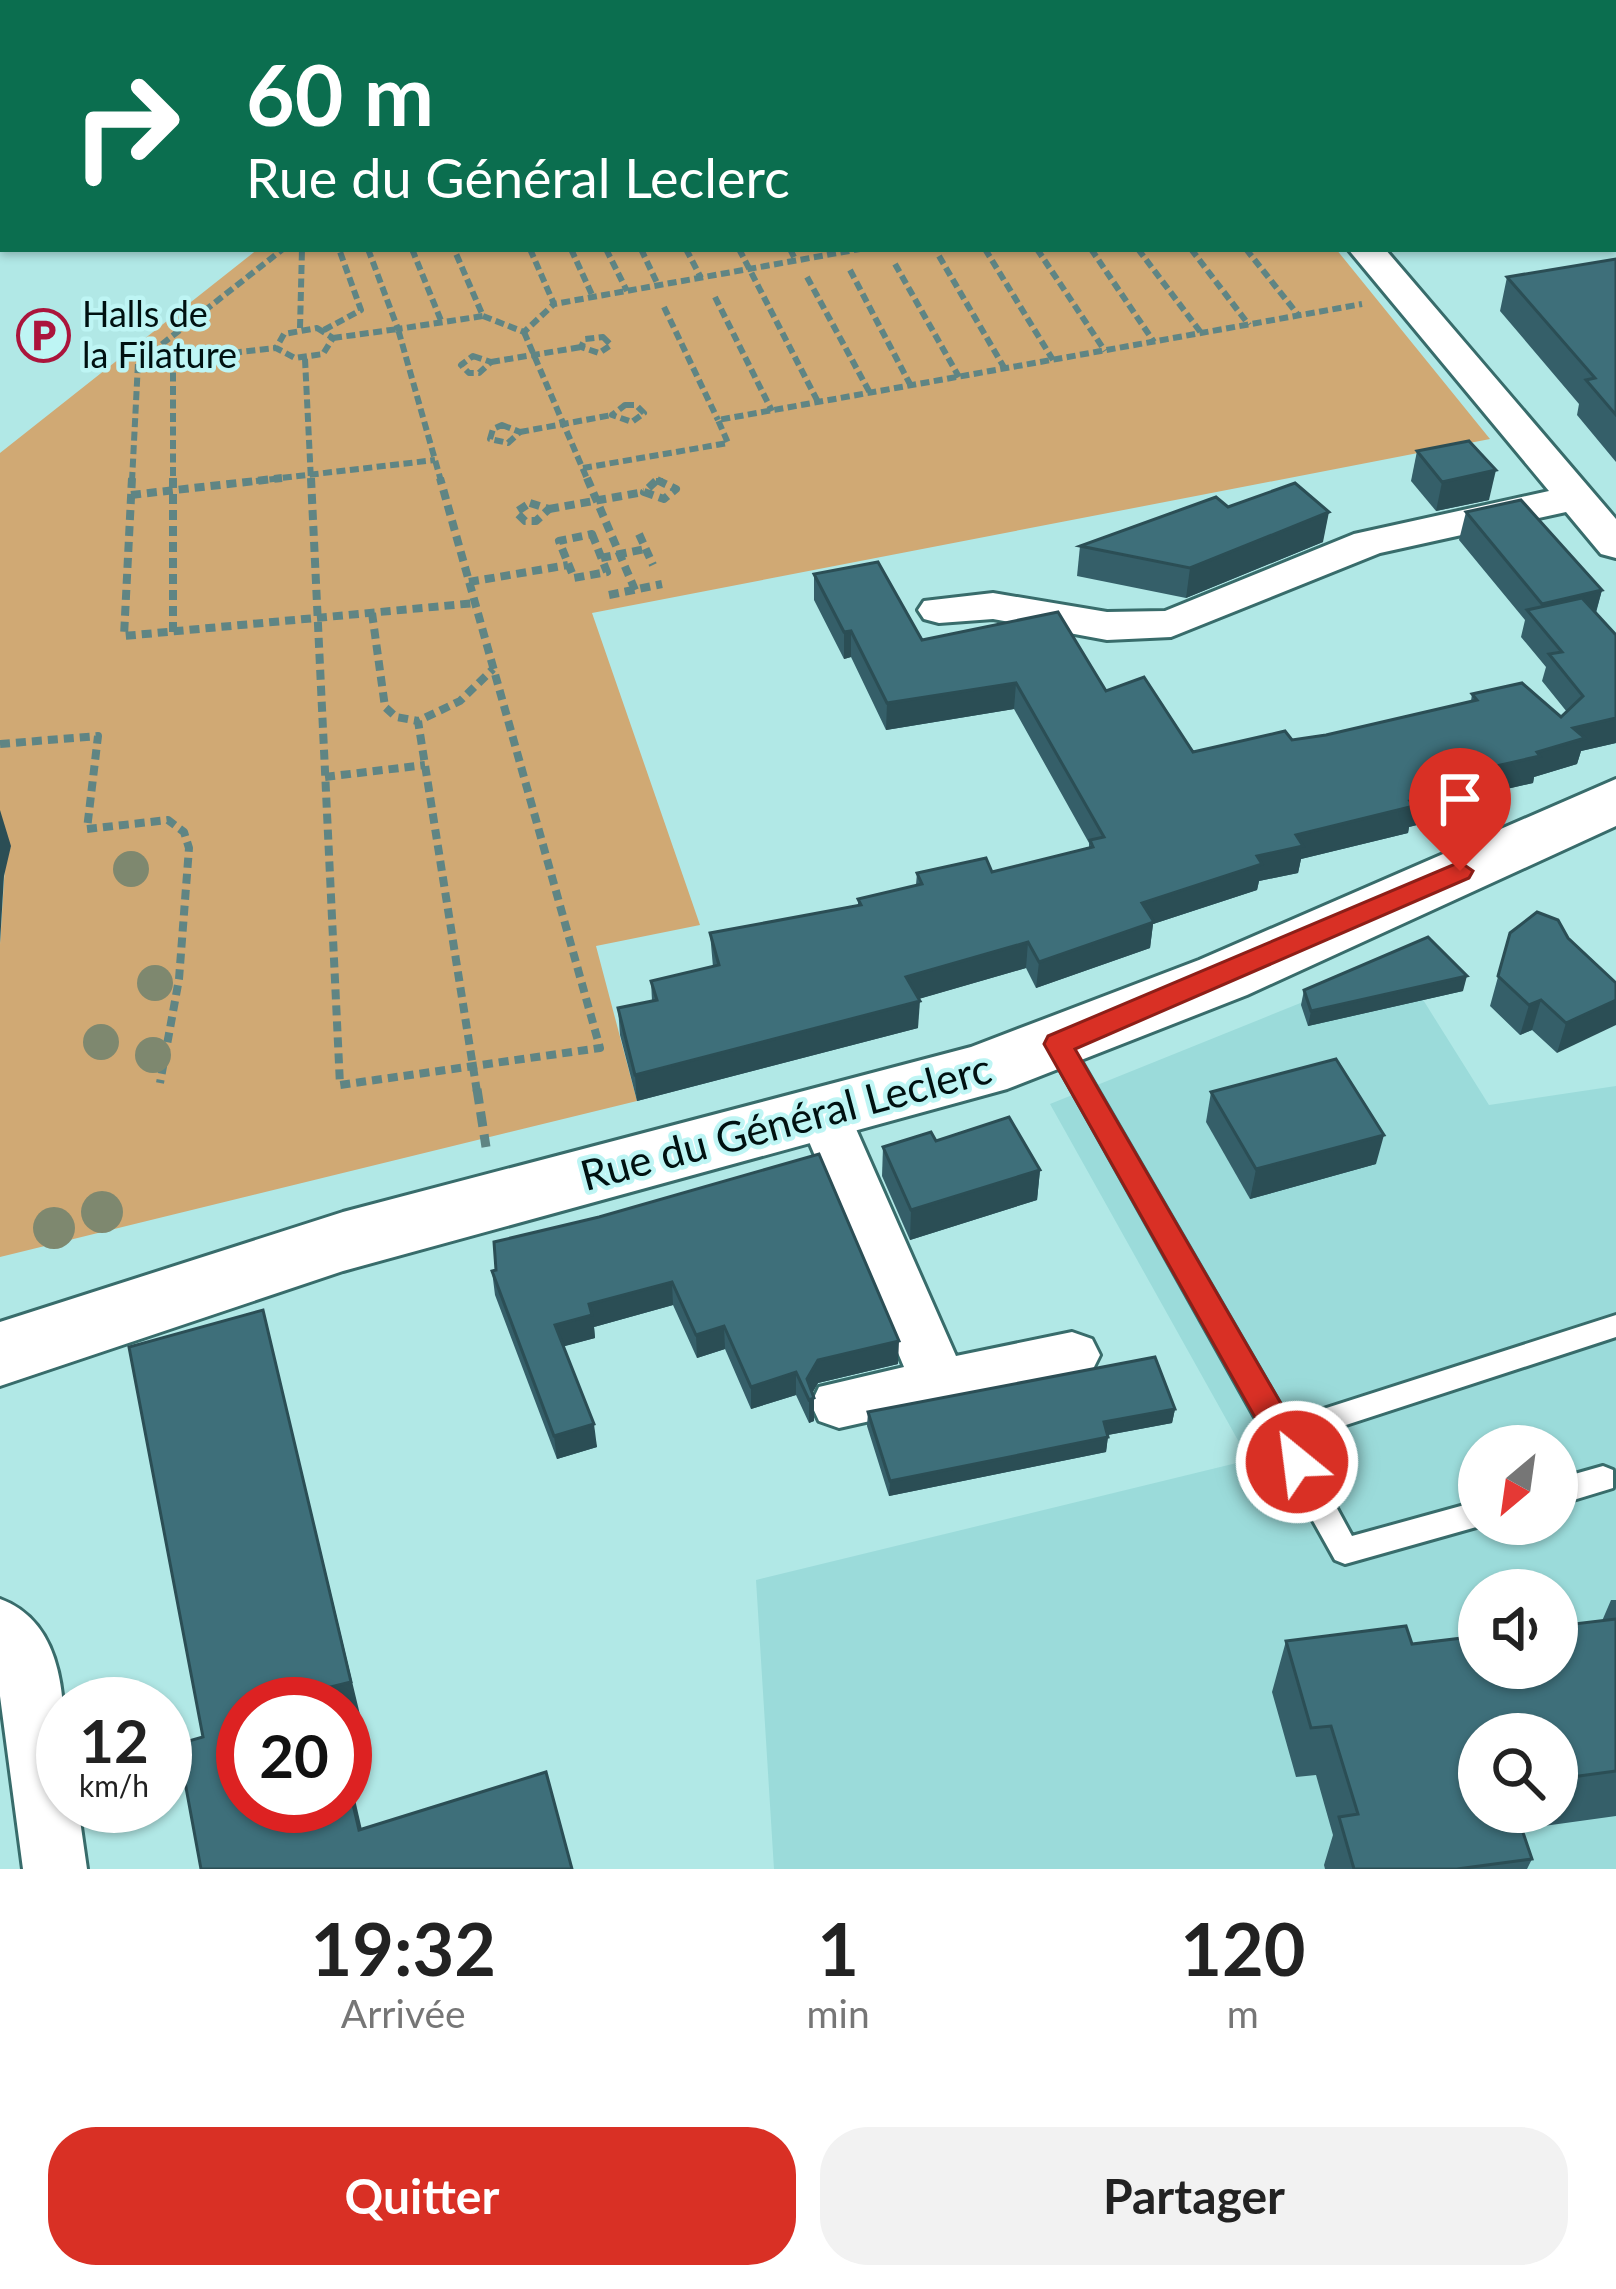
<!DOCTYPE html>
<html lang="fr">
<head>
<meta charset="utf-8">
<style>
	body { margin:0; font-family:Lato,sans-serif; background:#f2f2f2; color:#222; height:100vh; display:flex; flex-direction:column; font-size:45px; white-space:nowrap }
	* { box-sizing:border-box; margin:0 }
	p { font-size:39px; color:#767676 }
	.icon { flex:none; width:66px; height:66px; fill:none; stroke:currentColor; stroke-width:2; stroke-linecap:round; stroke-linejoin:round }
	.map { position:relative; height:1869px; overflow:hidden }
	.side { display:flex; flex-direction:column; background:#fff; flex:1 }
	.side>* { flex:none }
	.top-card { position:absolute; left:0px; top:0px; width:1617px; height:252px; box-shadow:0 3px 9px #0004; background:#0b6e4f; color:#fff; overflow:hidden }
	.needle { width:78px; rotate:209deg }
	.controls { position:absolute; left:1458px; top:1425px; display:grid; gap:24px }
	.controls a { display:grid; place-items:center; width:120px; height:120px; border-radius:50%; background:#fff; box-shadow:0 3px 9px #0004; font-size:60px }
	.speed { position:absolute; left:36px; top:1677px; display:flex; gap:24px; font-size:60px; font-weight:700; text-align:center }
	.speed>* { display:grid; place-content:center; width:156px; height:156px; border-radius:50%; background:#fff; box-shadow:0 3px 9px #0004; line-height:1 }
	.speed small { font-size:30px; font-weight:400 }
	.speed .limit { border:18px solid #d22; background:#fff; color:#111 }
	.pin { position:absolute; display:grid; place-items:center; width:102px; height:102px; color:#fff; margin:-123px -51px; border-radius:50% 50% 50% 0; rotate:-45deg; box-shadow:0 0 12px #0007 }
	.pin .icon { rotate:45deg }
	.me { position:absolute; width:132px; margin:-66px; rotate:331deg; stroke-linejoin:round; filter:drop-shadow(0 0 9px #0008) }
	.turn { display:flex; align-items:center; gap:42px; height:252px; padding:0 48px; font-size:54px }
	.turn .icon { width:156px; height:156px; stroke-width:2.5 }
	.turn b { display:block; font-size:84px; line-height:102px }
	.eta { display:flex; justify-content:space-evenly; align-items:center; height:204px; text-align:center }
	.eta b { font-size:72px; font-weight:700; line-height:84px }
	.action { display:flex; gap:24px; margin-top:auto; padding:24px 48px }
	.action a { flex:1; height:138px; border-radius:48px; background:#d93025; color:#fff; font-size:48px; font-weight:700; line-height:138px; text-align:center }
	.action a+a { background:#f2f2f2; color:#222 }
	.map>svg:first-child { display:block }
	.built { fill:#9bdbda; fill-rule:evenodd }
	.green { fill:#d0a974 }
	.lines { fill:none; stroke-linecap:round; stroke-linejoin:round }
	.lane-casing { stroke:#386c6b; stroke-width:6 }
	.street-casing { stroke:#386c6b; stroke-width:6 }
	.primary-casing { stroke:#386c6b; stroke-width:6 }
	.path-far2 { stroke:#5f8584; stroke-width:6; stroke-dasharray:9 4.5; stroke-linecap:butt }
	.path-far1 { stroke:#5f8584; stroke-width:8; stroke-dasharray:10 6; stroke-linecap:butt }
	.path { stroke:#5f8584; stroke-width:9; stroke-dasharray:15 8; stroke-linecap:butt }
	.lane { fill:#fff; fill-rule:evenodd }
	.street { fill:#fff; fill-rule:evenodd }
	.primary { fill:#fff; fill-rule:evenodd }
	.tree { fill:#7e886f }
	.wall { fill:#355f69; fill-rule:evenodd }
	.shaded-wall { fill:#2b4e55 }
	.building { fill:#3e6f7a; stroke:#2b4e55; stroke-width:3 }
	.route { fill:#d93025; stroke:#8d1f18; stroke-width:3 }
	.labels { text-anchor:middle; stroke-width:9; stroke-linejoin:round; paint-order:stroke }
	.far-poi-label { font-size:36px; fill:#011; stroke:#bef5f4; text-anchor:start }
	.street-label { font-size:42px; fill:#011; stroke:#bef5f4 }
</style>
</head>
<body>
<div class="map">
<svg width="1616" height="1869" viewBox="0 0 1616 1869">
	<rect width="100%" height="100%" fill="#b1e8e6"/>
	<path class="built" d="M1400,963L1489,1105L1616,1086V1869H774L756,1580L1249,1460L1050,1104ZM1479,1446H1557V1524H1479ZM1479,1590H1557V1668H1479ZM1479,1734H1557V1812H1479Z"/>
	<g class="green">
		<polygon points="574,0 1111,0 1113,3 570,3"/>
		<polygon points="258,249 1336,249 1490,439 592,613 700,925 596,946 637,1101 0,1257 0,944 6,849 11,847 0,847 0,453"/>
	</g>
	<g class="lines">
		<defs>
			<g id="lane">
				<polygon points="1058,1035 1067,1037 1289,1420 1616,1315 1616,1337 1300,1440 1352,1536 1479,1501 1479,1524 1487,1524 1345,1564 1335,1560 1046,1044 1049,1037"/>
				<polygon points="1603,1466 1613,1470 1613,1488 1557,1505 1557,1479"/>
			</g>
			<g id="street">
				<polygon points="1186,0 1184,3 1146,1 1147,0"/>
				<rect x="1614" y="24" width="2" height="20"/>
				<polygon points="1348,249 1385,249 1616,519 1616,558 1601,554 1566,512 1380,553 1171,637 1107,640 993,619 939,623 924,619 918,610 924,601 993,593 1107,612 1165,611 1354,534 1549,491"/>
				<polygon points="823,1093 841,1099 849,1113 956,1356 1072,1332 1092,1339 1100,1355 1092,1371 839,1428 819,1421 811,1404 819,1387 904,1367 797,1113 805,1099"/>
				<path d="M0,1599C79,1628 63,1738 63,1806H78L87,1869H23L0,1696Z"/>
			</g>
			<polygon id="primary" points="1616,779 1616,826 1247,995 1007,1089 343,1271 0,1386 0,1322 343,1212 971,1047 1199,960"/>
		</defs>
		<use href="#lane" class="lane-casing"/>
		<use href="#street" class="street-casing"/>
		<use href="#primary" class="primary-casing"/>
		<g class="path-far2">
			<polyline points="596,3 600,0"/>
			<polyline points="749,3 771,0"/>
			<polyline points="873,3 895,0"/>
			<polyline points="1015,3 1036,0"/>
			<polyline points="368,249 398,329 483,316 454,249"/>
			<polyline points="412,249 442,323"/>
			<polyline points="530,249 554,304 860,249"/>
			<polyline points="571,249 593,297"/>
			<polyline points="606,249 627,291"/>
			<polyline points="641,249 658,285"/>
			<polyline points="686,249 701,278"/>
			<polyline points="739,249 818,402"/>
			<polyline points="790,249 796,261"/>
			<polyline points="985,249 1053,360"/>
			<polyline points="1037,249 1105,351"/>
			<polyline points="1091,249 1154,342"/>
			<polyline points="1138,249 1202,334"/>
			<polyline points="1191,249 1249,325"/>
			<polyline points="1246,249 1299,316"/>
			<polyline points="939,256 1005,369"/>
			<polyline points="895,264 959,377"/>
			<polyline points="850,270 911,386"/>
			<polyline points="807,277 870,393"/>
			<polyline points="715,297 772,411"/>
			<polyline points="664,307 718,420"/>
			<polyline points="483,316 524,332 554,304"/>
			<polyline points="300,328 302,249"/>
			<polygon points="317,328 333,338 323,354 295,358 276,348 284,334"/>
			<polyline points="324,330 361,310 339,249"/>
			<polyline points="524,332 588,481"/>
			<polygon points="603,337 611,345 599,353 581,347 585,339"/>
			<polyline points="333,338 398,329 441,481"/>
			<polygon points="473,356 491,362 479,373 469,373 461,365"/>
			<polyline points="173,359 173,481"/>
			<polyline points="305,359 311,481"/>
			<polyline points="491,362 581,347"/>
			<polyline points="139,363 276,348"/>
			<polygon points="625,405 636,405 644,413 632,422 612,415"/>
			<polygon points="502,425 520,432 508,443 490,439 493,429"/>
			<polyline points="520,432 612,415"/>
			<polyline points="583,468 728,443 718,420 1362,304"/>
			<polyline points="132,481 138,363 283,249"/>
			<polyline points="256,481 435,460"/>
			<polyline points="656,481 663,481"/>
		</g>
		<g class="path-far1">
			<polyline points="132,478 124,636 475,603"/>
			<polyline points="173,478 173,632"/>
			<polyline points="311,478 340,1085 600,1048 440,478"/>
			<polyline points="587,478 635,590"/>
			<polygon points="657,480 676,489 664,499 644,492"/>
			<polyline points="131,495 282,478"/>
			<polygon points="530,503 549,509 536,521 525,521 516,512"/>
			<polyline points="549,509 644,492"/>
			<polygon points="592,534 607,572 574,578 559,541"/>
			<polyline points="639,534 653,565"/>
			<polyline points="601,558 645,549"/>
			<polyline points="469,582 568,565"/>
			<polyline points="609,595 662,584"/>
			<polyline points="372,613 385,707 396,717 418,721"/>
			<polyline points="0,744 98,736 87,829 168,820 184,832 189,848 179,979 160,1083"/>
			<polyline points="325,777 425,765"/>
			<polyline points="477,1092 418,721 460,701 493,669"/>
		</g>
		<polyline class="path" points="477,1089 486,1147"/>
		<use href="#lane" class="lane"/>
		<use href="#street" class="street"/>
		<use href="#primary" class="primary"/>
	</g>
	<g class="tree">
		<circle cx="131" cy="869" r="18"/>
		<circle cx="155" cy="983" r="18"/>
		<circle cx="101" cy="1042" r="18"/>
		<circle cx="153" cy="1055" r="18"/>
		<circle cx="102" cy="1212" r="21"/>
		<circle cx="54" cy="1228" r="21"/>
	</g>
	<g class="wall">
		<polygon points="1190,0 1616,0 1616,20 1614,20 1614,3 1192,3"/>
		<polygon points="1616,259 1616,462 1577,415 1579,404 1500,311 1507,277"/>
		<polygon points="1417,451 1489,500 1436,511 1411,481"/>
		<polygon points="1228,507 1323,542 1186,598 1077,576 1080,546"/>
		<polygon points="1466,512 1602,590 1596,613 1616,635 1616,743 1581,751 1577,764 1534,777 1533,783 1476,796 1472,811 1409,827 1408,833 1301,859 1298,873 1259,881 1257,890 1153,924 1150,948 1036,988 1026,968 918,999 918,1028 637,1101 620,1035 618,1008 652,1001 651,981 713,967 710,933 858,906 858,899 916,885 917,873 992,872 1089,848 1089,843 1014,709 886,730 851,657 844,659 814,600 814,574 922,640 1106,691 1193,752 1326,735 1471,701 1472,694 1561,717 1567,712 1542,681 1546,667 1521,637 1525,620 1459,540"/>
		<polygon points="1510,933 1568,938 1616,983 1557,1053 1532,1030 1520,1035 1490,1006"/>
		<polygon points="1304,990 1463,991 1308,1026 1301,1005"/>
		<polygon points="1211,1092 1376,1164 1250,1199 1206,1122"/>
		<polygon points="936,1141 1040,1170 1037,1200 910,1240 882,1176 883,1147"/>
		<polygon points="599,1217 898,1364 818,1383 812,1393 814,1421 809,1423 796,1395 751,1409 725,1349 697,1358 673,1305 594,1327 595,1338 564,1346 597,1447 557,1459 495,1295 492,1271"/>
		<polygon points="1175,1409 1172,1423 1108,1435 1106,1452 889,1496 867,1426 868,1412"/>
		<path d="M1611,1600H1616V1816L1522,1829L1532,1859L1527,1869H1325L1324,1865L1333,1835L1316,1775L1296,1777L1272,1692L1286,1641L1412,1644L1602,1621ZM1557,1734V1812H1479Z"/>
	</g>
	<g class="shaded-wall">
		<polygon points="1564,0 1616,0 1616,20 1614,20 1614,3 1539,3"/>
		<polygon points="1496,470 1489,500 1436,511 1442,482"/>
		<polygon points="1329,512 1323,542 1186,598 1190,568"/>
		<polygon points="1602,590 1594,618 1538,623 1542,604"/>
		<polygon points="851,631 851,657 844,659 844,632"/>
		<polygon points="1016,683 1014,709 886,730 887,703"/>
		<polygon points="1616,718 1616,743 1581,751 1577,764 1534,777 1533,783 1476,796 1472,811 1409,827 1408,833 1301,859 1298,873 1259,881 1257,890 1153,924 1150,948 1036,988 1039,962 1142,903 1257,856 1296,835 1410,801 1470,772 1537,752 1573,728"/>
		<polygon points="0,810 11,846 4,876 0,943"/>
		<polygon points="1028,942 1026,968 905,1003 906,977"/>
		<polygon points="1467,976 1463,991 1308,1026 1311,1011"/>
		<polygon points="1541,1000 1532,1030 1520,1035 1529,1005"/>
		<polygon points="1616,1000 1616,1025 1557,1053 1566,1023"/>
		<polygon points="920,1001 918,1028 637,1101 635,1075"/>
		<polygon points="1384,1135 1376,1164 1250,1199 1256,1169"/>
		<polygon points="1040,1170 1037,1200 910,1240 911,1210"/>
		<polygon points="672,1282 673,1305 594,1327 595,1338 558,1348 555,1325 589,1304"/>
		<polygon points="263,1310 368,1748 345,1753 345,1704 330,1704 326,1688"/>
		<polygon points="724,1326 725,1349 697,1358 696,1335"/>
		<polygon points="899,1341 898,1364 818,1383 809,1399 807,1379 818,1360"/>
		<polygon points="796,1372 796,1395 751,1409 751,1387"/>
		<polygon points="814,1398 814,1421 809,1423 809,1400"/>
		<polygon points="1175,1409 1172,1423 1102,1436 1104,1422"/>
		<polygon points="594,1424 597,1447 557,1459 554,1436"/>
		<polygon points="1108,1437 1106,1452 889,1496 890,1481"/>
		<polygon points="345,1756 371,1869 359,1830 345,1770"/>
	</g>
	<g class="building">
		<polygon points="1215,0 1564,0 1539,3 1217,3"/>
		<polygon points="1616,259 1616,415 1586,380 1595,378 1507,277"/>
		<polygon points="1469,441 1496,470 1442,482 1417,451"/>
		<polygon points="1295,483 1329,512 1190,568 1080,546 1216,497 1228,507"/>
		<polygon points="1521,500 1602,590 1542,604 1466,512"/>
		<polygon points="878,562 922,640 1058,612 1106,691 1144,677 1193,752 1285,731 1292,740 1326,735 1477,700 1472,694 1522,683 1561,717 1583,696 1549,654 1562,652 1527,610 1582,598 1616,635 1616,718 1573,728 1585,738 1537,752 1540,756 1470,772 1479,784 1410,801 1414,806 1296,835 1303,846 1257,856 1262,864 1142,903 1154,922 1039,962 1028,942 906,977 920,1001 635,1075 618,1008 657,1000 651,981 719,965 710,933 861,905 858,899 922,884 917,873 986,858 992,872 1093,847 1090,840 1104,837 1016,683 887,703 851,631 844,632 814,574"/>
		<polygon points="1537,912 1558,920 1568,938 1616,983 1616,1000 1566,1023 1541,1000 1529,1005 1498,976 1510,933"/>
		<polygon points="1428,937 1467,976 1311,1011 1304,990"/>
		<polygon points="1336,1059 1384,1135 1256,1169 1211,1092"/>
		<polygon points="1009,1117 1040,1170 911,1210 883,1147 931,1132 936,1141"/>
		<polygon points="819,1154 899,1341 818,1360 807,1379 814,1398 809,1400 796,1372 751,1387 724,1326 696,1335 672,1282 589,1304 592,1315 555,1325 594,1424 554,1436 492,1271 496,1270 494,1242 599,1217"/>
		<polygon points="263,1310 351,1682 326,1688 330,1704 243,1704 243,1806 345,1806 345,1770 359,1830 546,1772 572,1869 201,1869 178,1744 203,1737 129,1347"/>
		<polygon points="1155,1357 1175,1409 1104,1422 1108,1437 890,1481 868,1412"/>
		<polygon points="1616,1619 1616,1771 1557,1779 1557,1734 1479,1734 1479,1812 1516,1812 1532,1859 1457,1869 1354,1869 1339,1817 1358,1814 1331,1726 1311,1728 1286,1641 1406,1626 1412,1644 1479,1636 1479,1668 1557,1668 1557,1626"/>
	</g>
	<polygon class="route" points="1460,862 1473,871 1469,878 1075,1049 1309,1452 1314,1462 1309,1472 1297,1476 1286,1472 1044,1044 1048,1036"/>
	<defs>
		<symbol id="parking-ring" viewBox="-11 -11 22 22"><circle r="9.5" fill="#bef5f4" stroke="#ab153c" stroke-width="1.5"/><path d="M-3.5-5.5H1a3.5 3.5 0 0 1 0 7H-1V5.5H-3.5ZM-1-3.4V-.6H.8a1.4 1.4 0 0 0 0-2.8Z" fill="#ab153c"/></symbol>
	</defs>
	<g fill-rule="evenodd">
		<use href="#parking-ring" x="14" y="306" width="59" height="59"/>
	</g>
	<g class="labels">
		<g class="far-poi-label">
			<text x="82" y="327">Halls de<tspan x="82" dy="41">la Filature</tspan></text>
		</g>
		<g class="street-label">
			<text transform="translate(786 1122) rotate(-15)" y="15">Rue du Général Leclerc</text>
		</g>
	</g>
</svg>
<div class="controls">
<a><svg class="needle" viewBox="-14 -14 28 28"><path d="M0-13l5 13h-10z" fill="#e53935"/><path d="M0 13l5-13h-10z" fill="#767676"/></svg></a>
<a><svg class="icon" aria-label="sound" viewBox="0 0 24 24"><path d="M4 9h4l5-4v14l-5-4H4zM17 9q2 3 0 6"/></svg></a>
<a><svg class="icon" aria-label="search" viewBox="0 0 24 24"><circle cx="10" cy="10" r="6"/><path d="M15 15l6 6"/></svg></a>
</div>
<div class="speed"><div>12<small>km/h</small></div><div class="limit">20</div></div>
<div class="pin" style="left:1460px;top:871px;background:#d93025"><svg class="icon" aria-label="arrive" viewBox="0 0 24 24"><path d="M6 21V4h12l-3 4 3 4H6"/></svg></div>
<svg class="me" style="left:1297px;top:1462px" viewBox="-20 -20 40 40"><circle r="17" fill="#d93025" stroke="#fff" stroke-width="3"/><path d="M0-11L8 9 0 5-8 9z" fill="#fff"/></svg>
<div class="top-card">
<div class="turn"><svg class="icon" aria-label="right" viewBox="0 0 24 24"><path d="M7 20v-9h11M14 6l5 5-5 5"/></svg><div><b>60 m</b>Rue du Général Leclerc</div></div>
</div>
</div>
<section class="side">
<div class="eta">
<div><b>19:32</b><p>Arrivée</p></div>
<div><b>1</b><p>min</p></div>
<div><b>120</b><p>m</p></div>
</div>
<div class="action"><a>Quitter</a><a>Partager</a></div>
</section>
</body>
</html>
